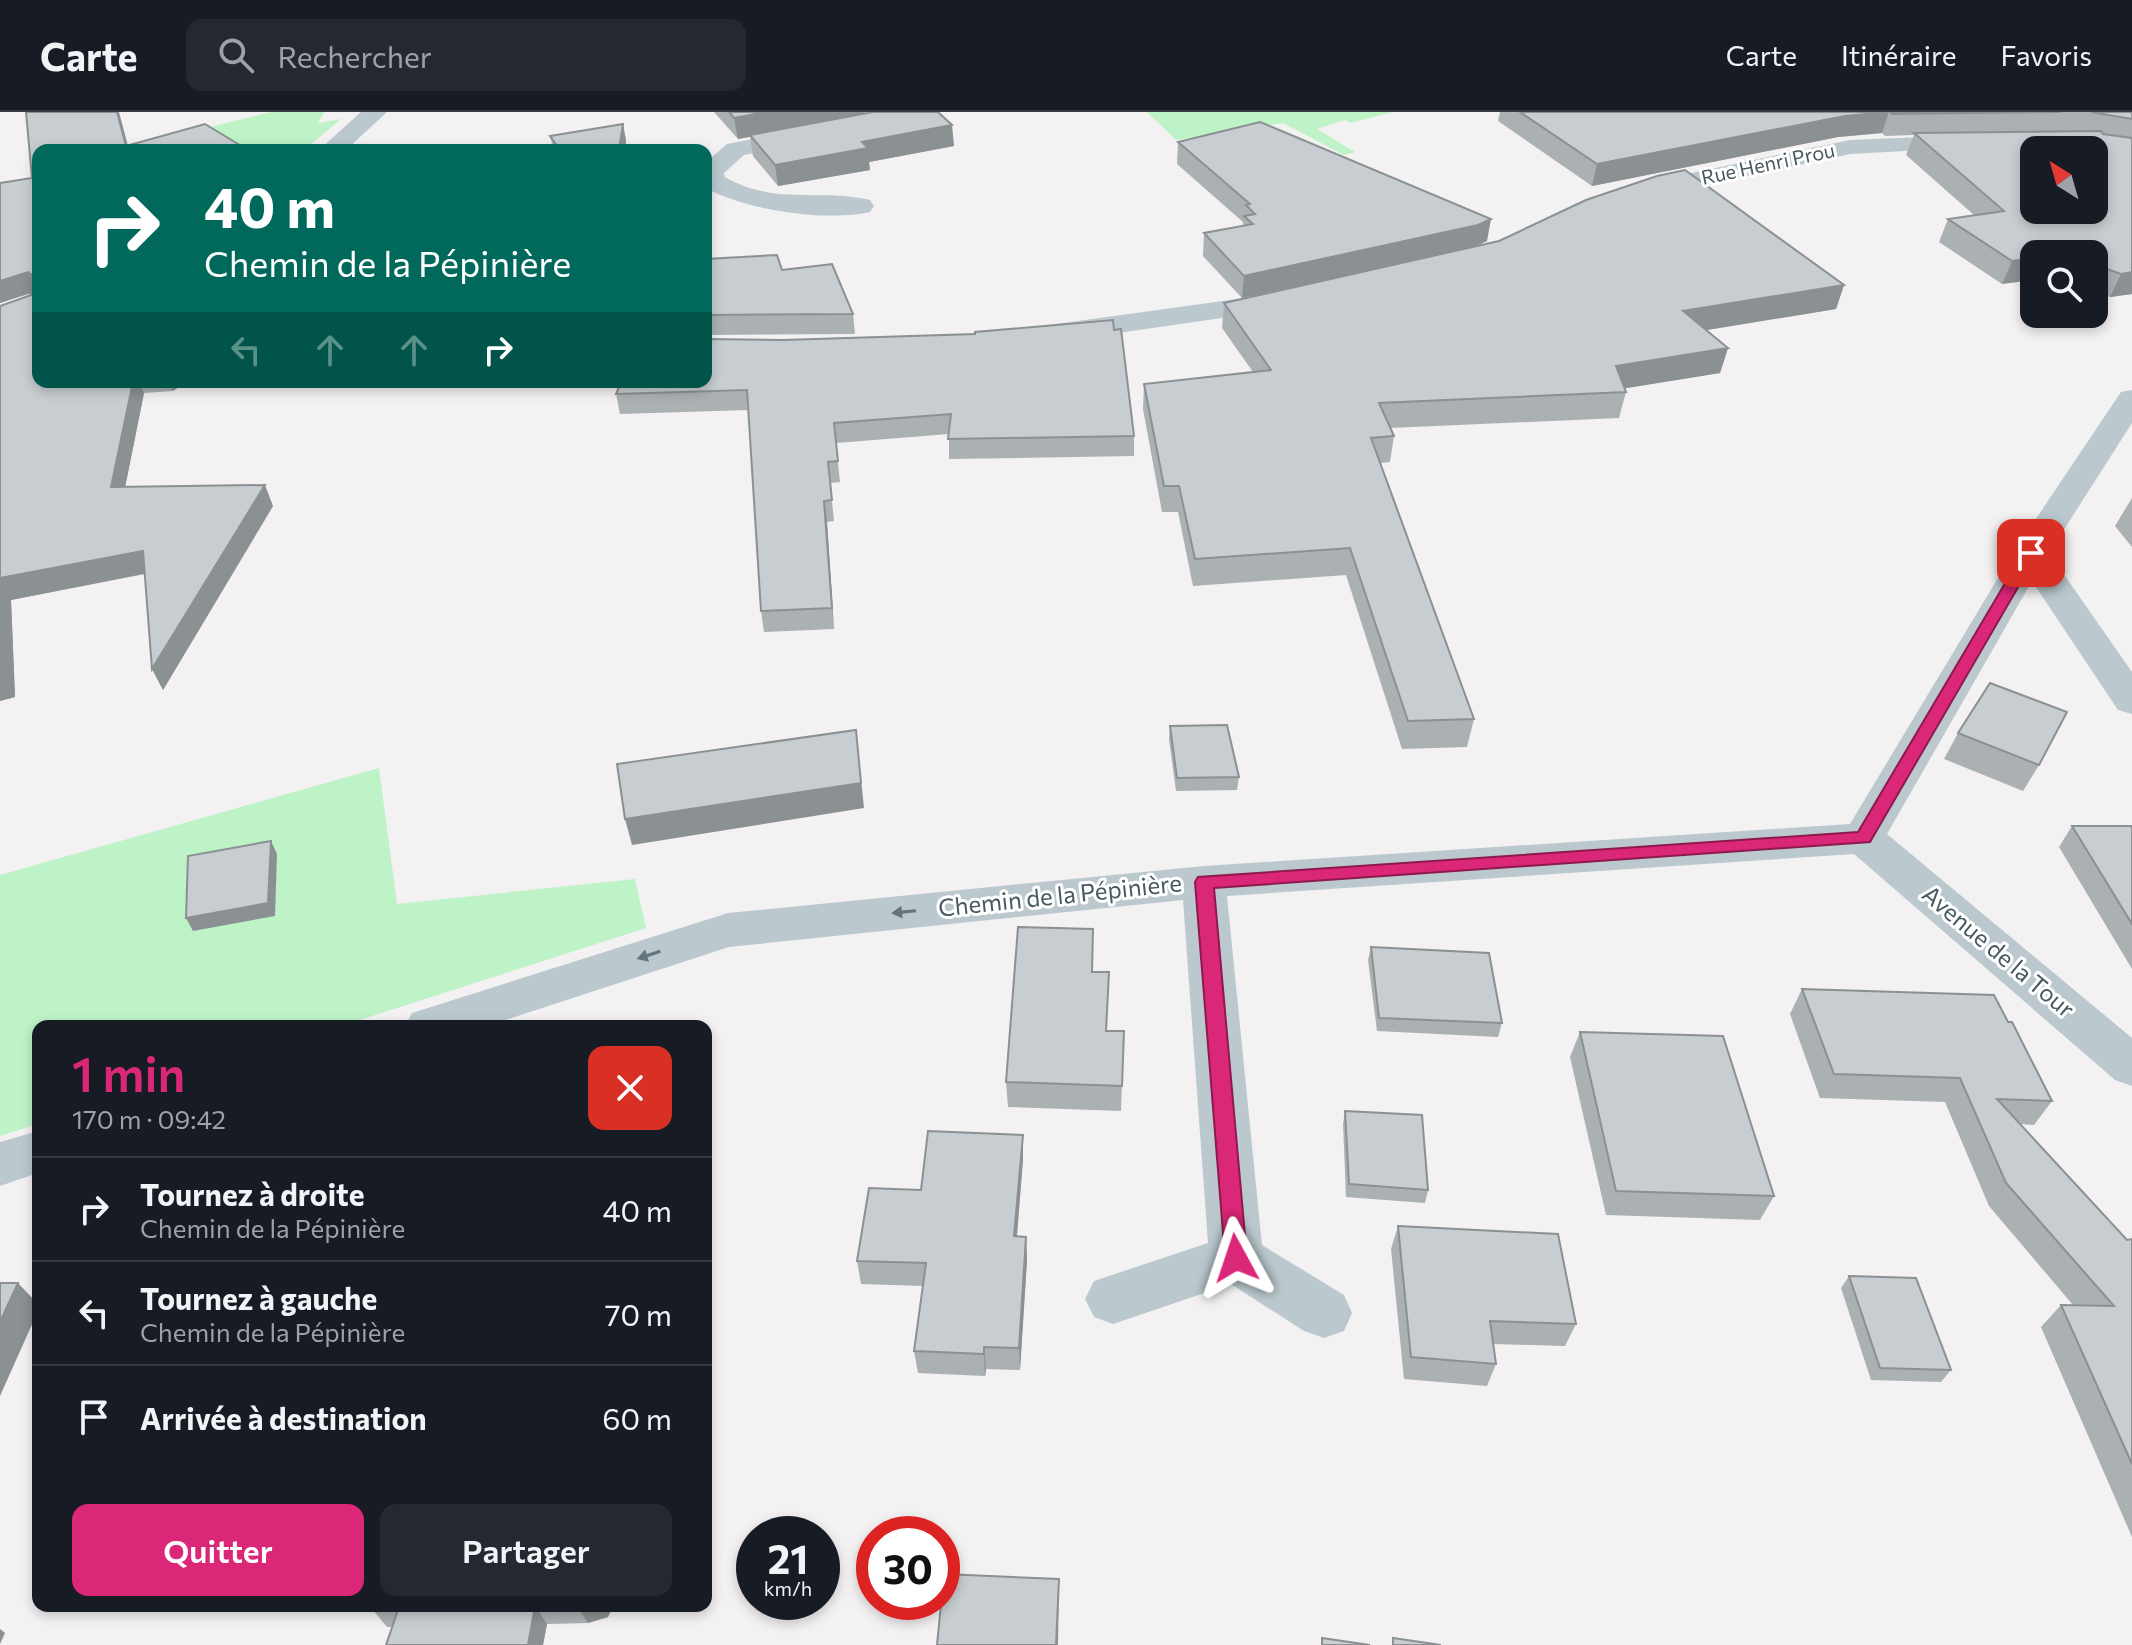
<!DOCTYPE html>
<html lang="fr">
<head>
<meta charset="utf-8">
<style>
	body { margin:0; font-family:Commissioner,sans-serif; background:#242831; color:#f1f3f6; height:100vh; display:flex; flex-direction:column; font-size:30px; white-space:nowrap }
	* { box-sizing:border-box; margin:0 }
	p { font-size:26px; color:#9ea1a6 }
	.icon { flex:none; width:44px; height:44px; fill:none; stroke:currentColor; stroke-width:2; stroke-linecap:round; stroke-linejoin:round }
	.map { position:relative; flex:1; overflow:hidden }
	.side { position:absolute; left:32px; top:908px; width:680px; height:592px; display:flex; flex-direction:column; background:#171b24; border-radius:16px; box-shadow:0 4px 12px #0003 }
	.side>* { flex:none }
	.guide { position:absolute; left:32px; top:32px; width:680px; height:244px; border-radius:16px; box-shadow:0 4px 12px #0003; background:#00695c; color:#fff; overflow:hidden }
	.needle { width:52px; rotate:323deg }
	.controls { position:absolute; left:2020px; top:24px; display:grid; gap:16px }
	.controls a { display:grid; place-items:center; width:88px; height:88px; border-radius:16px; background:#171b24; box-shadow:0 4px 12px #0003; font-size:40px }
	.speed { position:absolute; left:736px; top:1404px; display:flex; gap:16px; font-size:40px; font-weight:700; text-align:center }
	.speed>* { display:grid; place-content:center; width:104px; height:104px; border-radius:50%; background:#171b24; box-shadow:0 4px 12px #0003; line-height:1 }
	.speed small { font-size:20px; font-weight:400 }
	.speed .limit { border:12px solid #d22; background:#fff; color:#111 }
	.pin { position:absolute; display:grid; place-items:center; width:68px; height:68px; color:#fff; margin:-34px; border-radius:16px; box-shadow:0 4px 12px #0006 }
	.me { position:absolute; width:88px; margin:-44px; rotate:355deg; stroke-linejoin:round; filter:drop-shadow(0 0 6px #0008) }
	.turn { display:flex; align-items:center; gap:28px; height:168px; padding:0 40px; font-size:36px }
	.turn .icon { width:104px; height:104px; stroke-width:2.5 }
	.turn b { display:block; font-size:56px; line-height:68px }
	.lanes { display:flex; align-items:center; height:76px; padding:0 40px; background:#0003; justify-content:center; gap:40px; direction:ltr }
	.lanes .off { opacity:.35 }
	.round { display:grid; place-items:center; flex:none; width:84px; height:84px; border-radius:16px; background:#242831 }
	.summary { display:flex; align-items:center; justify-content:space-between; height:136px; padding:0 40px }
	h1 { font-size:48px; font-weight:600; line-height:60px; color:#db2777 }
	.button { display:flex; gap:16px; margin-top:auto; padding:16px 40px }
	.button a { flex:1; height:92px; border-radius:16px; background:#db2777; color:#fff; font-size:32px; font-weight:600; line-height:92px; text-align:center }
	.button a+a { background:#242831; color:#f1f3f6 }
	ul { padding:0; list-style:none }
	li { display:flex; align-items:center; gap:24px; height:104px; padding:0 40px; border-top:2px solid #363941 }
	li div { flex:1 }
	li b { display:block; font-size:30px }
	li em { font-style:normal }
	header { display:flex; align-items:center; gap:48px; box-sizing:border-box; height:112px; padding:0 40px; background:#171b24; border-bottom:2px solid #363941 }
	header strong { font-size:38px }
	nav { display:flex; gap:44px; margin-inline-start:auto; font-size:28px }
	.search { width:560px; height:72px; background:#242831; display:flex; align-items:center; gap:20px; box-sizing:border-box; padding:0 28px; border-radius:16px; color:#9ea1a6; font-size:30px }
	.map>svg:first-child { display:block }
	.green { fill:#bef2c7 }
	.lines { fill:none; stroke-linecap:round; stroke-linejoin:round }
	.minor { fill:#bbc9ce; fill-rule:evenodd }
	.wall { fill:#abb0b3 }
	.shaded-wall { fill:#8b9092 }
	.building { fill:#c7cdd0; stroke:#8b9092; stroke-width:2; fill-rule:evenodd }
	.oneway { fill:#64757c }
	.route { fill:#db2777; stroke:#8e194d; stroke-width:2 }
	.labels { text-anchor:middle; stroke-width:6; stroke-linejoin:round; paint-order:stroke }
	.far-street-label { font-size:20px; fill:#475960; stroke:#fff }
	.street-label { font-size:24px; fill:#475960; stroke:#fff }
</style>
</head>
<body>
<header>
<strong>Carte</strong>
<div class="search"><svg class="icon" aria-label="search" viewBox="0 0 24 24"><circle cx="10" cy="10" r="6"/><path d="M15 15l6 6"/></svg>Rechercher</div>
<nav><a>Carte</a><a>Itinéraire</a><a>Favoris</a></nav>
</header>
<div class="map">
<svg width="2132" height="1533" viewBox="0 0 2132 1533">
	<rect width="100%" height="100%" fill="#f3f1f1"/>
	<g class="green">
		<polygon points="271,0 324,0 318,11 341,7 304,38 96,38 157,28"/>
		<polygon points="1147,0 1393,0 1350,11 1345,8 1317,17 1355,40 1344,43 1283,11 1176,28"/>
		<polygon points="379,656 397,792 635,767 646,816 341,914 38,914 38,1012 0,1024 0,763"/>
	</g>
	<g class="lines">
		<g class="minor">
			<polygon points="361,0 387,0 346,38 319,38"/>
			<path d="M866,0H891L899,9L895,14L887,16L744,43L724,61L725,65C775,94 820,76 870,88L874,94L870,100C827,110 744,98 706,76V50L727,32L870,5Z"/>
			<polygon points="1970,23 1979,25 1982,30 1979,35 1850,42 1639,88 1630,85 1626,80 1630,75 1639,72 1850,28"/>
			<polygon points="1281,181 1291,184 1295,190 1291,196 1056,230 1046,227 1041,221 1046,215 1056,212"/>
			<polygon points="2132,278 2132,311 2049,441 2132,560 2132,602 2118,598 2032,469 1887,722 2132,926 2132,974 2115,968 1854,742 1227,784 1262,1133 1344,1183 1352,1201 1344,1219 1324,1226 1304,1219 1231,1172 1113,1212 1094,1205 1085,1187 1094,1169 1208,1131 1183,788 729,835 487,914 405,914 412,901 728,801 1204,754 1850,712 2013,441 2121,280"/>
			<polygon points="38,1019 38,1061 0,1074 0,1030"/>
		</g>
	</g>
	<g class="wall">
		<polygon points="119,0 38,270 186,270 173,279 144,281 125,375 273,394 163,578 152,557 145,462 11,488 15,585 0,589 0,194 31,183 31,181 0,191 0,71 32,66"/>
		<polygon points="714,0 865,0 865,1 954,34 869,50 870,58 778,74 753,44 750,25 738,27"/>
		<polygon points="1500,0 2132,0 2132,182 2110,185 2096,180 2094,181 2094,142 2034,142 2002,172 1939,130 1948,107 1974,103 1906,43 1914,23 1885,24 1882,21 1838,25 1592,74 1498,9"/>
		<polygon points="623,12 626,29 625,38 554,38 550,24"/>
		<polygon points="1178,30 1487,129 1475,134 1844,173 1836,197 1707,218 1728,236 1720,261 1624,276 1626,280 1619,306 1390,316 1394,324 1390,350 1380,351 1474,607 1467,635 1402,637 1346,463 1193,474 1178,400 1162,400 1143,297 1144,272 1253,260 1222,216 1224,191 1416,148 1242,186 1203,144 1204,121 1243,114 1243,110 1177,52"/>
		<polygon points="706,147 782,158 853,202 855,222 706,223"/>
		<polygon points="1114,218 1134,324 1134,344 949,347 949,322 836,331 840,370 830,371 834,409 827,410 834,517 764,520 761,499 748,298 620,302 616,282 783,228"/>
		<polygon points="2132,386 2132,435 2115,414"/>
		<polygon points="1170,614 1239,665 1237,678 1176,679 1169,627"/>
		<polygon points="1958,621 2039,653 2023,679 1944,647"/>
		<polygon points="2072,714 2132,714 2132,857 2059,735"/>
		<polygon points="1371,835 1502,911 1498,925 1377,919 1368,848"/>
		<polygon points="1092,860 1107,919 1124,919 1121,999 1008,995 1006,970"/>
		<polygon points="1802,877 2052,989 2034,1013 2020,1012 2127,1128 2132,1127 2132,1425 2041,1215 2061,1193 2073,1193 1989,1094 1945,990 1820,986 1790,902"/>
		<polygon points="1580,920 1774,1084 1760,1108 1606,1103 1570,945"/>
		<polygon points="1345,999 1428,1078 1425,1091 1346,1085 1343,1012"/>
		<polygon points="1023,1023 1023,1047 1017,1124 1026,1125 1027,1148 1020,1258 986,1257 985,1264 918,1261 914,1239 923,1174 861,1172 857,1149 921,1078"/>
		<polygon points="1398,1114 1576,1212 1565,1234 1493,1232 1496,1252 1487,1274 1404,1267 1391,1137"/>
		<polygon points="1849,1164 1951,1258 1941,1270 1871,1268 1841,1176"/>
		<polygon points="373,1494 613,1494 608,1505 588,1511 547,1512 543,1533 386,1533 392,1515 387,1515 372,1497"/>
	</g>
	<g class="shaded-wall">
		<polygon points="117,0 119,0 129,38 127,38"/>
		<polygon points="766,0 865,0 865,3 738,27 734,6"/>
		<polygon points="1889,0 1882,21 1838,25 1592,74 1597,52 1845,4"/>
		<polygon points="623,12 626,29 625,38 619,38"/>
		<polygon points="952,13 954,34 869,50 870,58 778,74 775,53 862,30"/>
		<polygon points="1491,107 1487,129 1474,135 1242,186 1244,164"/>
		<polygon points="2034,146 2034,168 2002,172 2012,149"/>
		<polygon points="2107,157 2096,180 2094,181 2094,163 2095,160"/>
		<polygon points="28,160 37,179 0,191 0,169"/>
		<polygon points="2132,160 2132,182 2110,185 2121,162"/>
		<polygon points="1844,173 1836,197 1676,223 1683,199"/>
		<polygon points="1728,236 1720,261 1609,279 1616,254"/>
		<polygon points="133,270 139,270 144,281 121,396 111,375"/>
		<polygon points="168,270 186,270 173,279"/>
		<polygon points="265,373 273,394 163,578 152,557"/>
		<polygon points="824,389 827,410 834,517 832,496"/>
		<polygon points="143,439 153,460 11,488 15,585 0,589 0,466"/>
		<polygon points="856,618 864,696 632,733 625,707"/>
		<polygon points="271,729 277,742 275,804 193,819 186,806"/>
		<polygon points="706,978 709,989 706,1045"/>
		<polygon points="1023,1023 1023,1047 1015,1147 1014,1124"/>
		<polygon points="1026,1125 1027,1148 1020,1258 1019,1236"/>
		<polygon points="18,1171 38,1192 38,1199 0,1284 0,1210"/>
		<polygon points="984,1235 986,1257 985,1264 984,1242"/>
		<polygon points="1059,1467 1058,1533 1056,1533"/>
		<polygon points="535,1494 547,1512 543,1533 528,1533"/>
		<polygon points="577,1494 613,1494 608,1505 588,1511"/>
		<polygon points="0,1517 5,1521 0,1532"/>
	</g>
	<g class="building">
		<polygon points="26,0 117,0 126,34 205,12 248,38 38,38 38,270 133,270 111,375 265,373 152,557 143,439 0,466 0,194 31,183 32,163 28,160 0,169 0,71 32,66"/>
		<polygon points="729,0 766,0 734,6"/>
		<polygon points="873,0 938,0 952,13 862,30 868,36 775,53 750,23"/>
		<polygon points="1520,0 1887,0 1845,4 1597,52"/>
		<polygon points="1890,0 2061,0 1892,2"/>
		<polygon points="2091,0 2132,0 2132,7"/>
		<polygon points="1260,10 1491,107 1478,113 1244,164 1204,121 1253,112 1244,104 1255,102 1246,93 1250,92 1178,30"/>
		<polygon points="623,12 619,38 560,38 550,24"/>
		<path d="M2101,19L2103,22L2132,26V160L2121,162L2107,157L2095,160L2094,159V142H2034V146L2012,149L1948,107L2004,99L1914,21ZM2034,38H2094V98H2034Z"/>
		<polygon points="1685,58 1844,173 1683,199 1728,236 1616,254 1626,280 1379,291 1394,324 1371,326 1474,607 1408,609 1350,436 1195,447 1179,374 1164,374 1144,272 1271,258 1224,191 1499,129 1586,88 1657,64"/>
		<polygon points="777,143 782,158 832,152 853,202 706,203 706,147"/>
		<polygon points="1113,208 1114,218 1121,217 1134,324 948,327 951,302 834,311 838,349 828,350 832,388 824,389 832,496 761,499 747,278 616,282 621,270 706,270 706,227 783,228 975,222 975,220"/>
		<polygon points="0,507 2,563 0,564"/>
		<polygon points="1990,571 2067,600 2039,653 1958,621"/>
		<polygon points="1227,613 1239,665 1177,666 1170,614"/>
		<polygon points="856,618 861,671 625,707 617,652"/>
		<polygon points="2072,714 2132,714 2132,812"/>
		<polygon points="271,729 268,791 186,806 188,744"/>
		<polygon points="1018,815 1093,817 1092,860 1109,860 1106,919 1124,919 1122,974 1006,970"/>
		<polygon points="1371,835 1489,841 1502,911 1379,906"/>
		<polygon points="1802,877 1994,883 2008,910 2012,910 2052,989 1997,987 2127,1128 2132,1127 2132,1352 2061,1193 2114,1194 2006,1071 1960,966 1834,962"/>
		<polygon points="1580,920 1723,924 1774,1084 1616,1079"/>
		<polygon points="1345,999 1422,1003 1428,1078 1349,1072"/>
		<polygon points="928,1019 1023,1023 1014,1124 1026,1125 1019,1236 984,1235 984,1242 914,1239 926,1151 857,1149 869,1076 921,1078"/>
		<polygon points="1398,1114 1558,1122 1576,1212 1490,1209 1496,1252 1411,1245"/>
		<polygon points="1849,1164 1916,1166 1951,1258 1880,1256"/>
		<polygon points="0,1171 18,1171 0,1210"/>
		<polygon points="944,1462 1059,1467 1056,1533 937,1533"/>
		<polygon points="373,1494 535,1494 528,1533 386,1533 399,1495 372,1497"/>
		<polygon points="1322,1526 1370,1533 1322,1533"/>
		<polygon points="1393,1526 1441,1533 1393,1533"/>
	</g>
	<defs><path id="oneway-solid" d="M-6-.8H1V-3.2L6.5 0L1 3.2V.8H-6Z" transform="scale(2)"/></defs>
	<g class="oneway">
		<use href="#oneway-solid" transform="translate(904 800) rotate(174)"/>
		<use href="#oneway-solid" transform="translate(649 843) rotate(162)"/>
	</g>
	<polygon class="route" points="2031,436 2038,441 1870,730 1214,776 1247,1146 1244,1153 1236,1156 1228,1153 1225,1146 1195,770 1198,765 1858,720 2023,441"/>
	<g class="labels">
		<g class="far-street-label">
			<text transform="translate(1768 52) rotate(-12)" y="7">Rue Henri Prou</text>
		</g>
		<g class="street-label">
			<text transform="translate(1060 784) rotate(-6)" y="8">Chemin de la Pépinière</text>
			<text transform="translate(1998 840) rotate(40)" y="8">Avenue de la Tour</text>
		</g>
	</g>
</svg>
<div class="controls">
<a><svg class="needle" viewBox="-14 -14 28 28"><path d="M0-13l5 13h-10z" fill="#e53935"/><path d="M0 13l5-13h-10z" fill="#9ea1a6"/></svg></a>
<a><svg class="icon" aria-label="search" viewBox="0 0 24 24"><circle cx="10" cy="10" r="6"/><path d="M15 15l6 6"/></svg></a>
</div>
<div class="speed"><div>21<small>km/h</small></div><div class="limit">30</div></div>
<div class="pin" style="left:2031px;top:441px;background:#d93025"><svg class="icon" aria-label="arrive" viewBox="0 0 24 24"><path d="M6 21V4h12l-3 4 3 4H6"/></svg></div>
<svg class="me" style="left:1236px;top:1146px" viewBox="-20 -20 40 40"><path d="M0-17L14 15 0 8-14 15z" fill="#db2777" stroke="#fff" stroke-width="4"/></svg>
<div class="guide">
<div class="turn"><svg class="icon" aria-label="right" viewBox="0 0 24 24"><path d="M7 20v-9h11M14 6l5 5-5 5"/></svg><div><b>40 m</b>Chemin de la Pépinière</div></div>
<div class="lanes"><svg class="icon off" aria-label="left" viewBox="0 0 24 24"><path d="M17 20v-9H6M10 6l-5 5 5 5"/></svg><svg class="icon off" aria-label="ahead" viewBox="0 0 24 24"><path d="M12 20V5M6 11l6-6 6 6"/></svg><svg class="icon off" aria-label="ahead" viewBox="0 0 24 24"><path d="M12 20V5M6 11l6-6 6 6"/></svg><svg class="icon" aria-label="right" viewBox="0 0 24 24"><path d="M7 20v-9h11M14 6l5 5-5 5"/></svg></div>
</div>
<section class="side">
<div class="summary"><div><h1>1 min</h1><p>170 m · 09:42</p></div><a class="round" style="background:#d93025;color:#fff"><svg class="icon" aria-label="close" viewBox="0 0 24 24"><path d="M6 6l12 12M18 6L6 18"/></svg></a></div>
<ul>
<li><svg class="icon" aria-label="right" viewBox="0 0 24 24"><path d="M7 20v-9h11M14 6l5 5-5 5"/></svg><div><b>Tournez à droite</b><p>Chemin de la Pépinière</p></div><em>40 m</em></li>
<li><svg class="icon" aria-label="left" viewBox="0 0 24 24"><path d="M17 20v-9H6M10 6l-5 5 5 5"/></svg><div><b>Tournez à gauche</b><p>Chemin de la Pépinière</p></div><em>70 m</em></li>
<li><svg class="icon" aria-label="arrive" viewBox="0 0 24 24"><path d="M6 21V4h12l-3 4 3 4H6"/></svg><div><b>Arrivée à destination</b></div><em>60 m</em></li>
</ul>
<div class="button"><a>Quitter</a><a>Partager</a></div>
</section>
</div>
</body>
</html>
